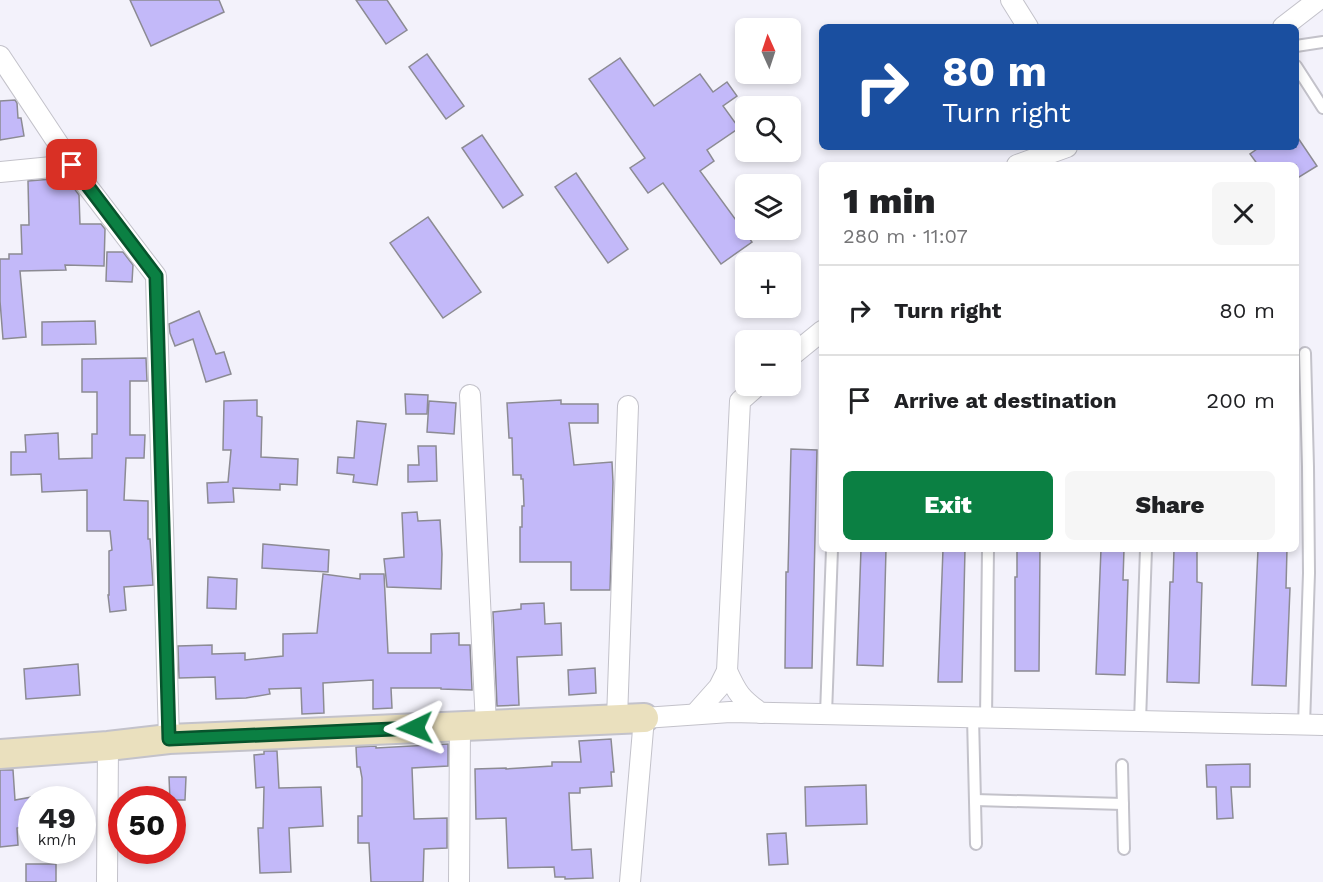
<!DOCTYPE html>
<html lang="en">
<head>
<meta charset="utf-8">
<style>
	body { margin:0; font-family:"Work Sans",sans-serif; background:#f6f6f6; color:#202124; height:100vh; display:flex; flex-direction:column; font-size:22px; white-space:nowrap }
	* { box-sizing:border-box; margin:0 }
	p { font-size:20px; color:#757577 }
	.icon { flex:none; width:33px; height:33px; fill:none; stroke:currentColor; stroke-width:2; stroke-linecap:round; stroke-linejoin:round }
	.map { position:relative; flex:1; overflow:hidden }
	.panel { position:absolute; left:819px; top:162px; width:480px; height:390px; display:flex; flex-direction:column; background:#fff; border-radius:9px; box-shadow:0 3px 9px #0003 }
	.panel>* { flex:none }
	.guide { position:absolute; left:819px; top:24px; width:480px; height:126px; border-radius:9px; box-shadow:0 3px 9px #0003; background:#1a4fa0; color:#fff; overflow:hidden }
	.needle { width:39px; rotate:357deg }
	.buttons { position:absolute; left:735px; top:18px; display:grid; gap:12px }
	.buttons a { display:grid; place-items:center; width:66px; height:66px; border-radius:9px; background:#fff; box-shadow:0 3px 9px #0003; font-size:30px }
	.speed { position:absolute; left:18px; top:786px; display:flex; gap:12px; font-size:30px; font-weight:700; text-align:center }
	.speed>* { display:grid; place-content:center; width:78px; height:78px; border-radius:50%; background:#fff; box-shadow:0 3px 9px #0003; line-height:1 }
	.speed small { font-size:15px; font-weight:400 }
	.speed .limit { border:9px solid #d22; background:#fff; color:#111 }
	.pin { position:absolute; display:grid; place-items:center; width:51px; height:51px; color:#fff; margin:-26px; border-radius:12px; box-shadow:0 3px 9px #0006 }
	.me { position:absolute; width:66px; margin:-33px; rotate:268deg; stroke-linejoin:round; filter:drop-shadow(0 0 4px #0008) }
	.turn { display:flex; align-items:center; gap:21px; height:126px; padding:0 24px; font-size:27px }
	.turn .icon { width:78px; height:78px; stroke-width:2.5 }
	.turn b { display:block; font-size:42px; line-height:51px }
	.round { display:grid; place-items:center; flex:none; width:63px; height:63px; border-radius:9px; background:#f6f6f6 }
	.overview { display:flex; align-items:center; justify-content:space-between; height:102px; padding:0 24px }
	h1 { font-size:36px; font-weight:800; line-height:45px }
	.primary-button { display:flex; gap:12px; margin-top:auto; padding:12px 24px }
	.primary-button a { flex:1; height:69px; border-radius:9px; background:#0b8043; color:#fff; font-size:24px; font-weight:800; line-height:69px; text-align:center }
	.primary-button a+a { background:#f6f6f6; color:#202124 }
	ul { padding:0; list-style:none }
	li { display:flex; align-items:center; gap:18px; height:90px; padding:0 24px; border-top:2px solid #e0e0e0 }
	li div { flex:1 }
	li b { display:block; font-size:22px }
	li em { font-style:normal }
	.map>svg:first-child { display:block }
	.building { fill:#c3b9f9; stroke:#8c8b93; stroke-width:1.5 }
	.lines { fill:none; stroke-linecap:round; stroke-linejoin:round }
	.lane-casing { stroke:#c3c2ca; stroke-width:14 }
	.street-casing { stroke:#c3c2ca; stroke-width:22 }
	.secondary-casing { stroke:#c3c2ca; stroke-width:32 }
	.lane { stroke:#fff; stroke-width:10 }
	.street { stroke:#fff; stroke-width:20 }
	.secondary { stroke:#eae0be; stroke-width:28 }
	.route-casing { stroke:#07532c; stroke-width:15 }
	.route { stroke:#0b8043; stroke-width:10 }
</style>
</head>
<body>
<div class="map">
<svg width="1323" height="882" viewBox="0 0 1323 882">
	<rect width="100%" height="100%" fill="#f3f2fb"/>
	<g class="building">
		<polygon points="130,0 219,0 224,12 151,46"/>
		<polygon points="356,0 387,0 407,30 386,44"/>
		<polygon points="427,54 464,106 446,119 409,67"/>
		<polygon points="620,58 654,106 700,74 713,92 727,82 737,96 723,106 739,128 707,150 714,161 700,171 752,242 721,264 663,183 648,193 630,168 645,158 589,79"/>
		<polygon points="15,100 17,103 18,118 21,118 24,136 0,140 0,101"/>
		<polygon points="482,135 523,195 503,208 462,148"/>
		<polygon points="1296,135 1317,166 1296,179 1296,165 1258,165 1250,154 1260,147 1296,147"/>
		<polygon points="576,173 628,249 608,263 555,187"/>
		<polygon points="53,179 53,180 68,180 79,195 80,224 101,224 105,229 104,266 65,265 66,270 20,271 26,337 3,339 0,301 0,259 9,259 9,254 22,254 21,225 29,225 28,181"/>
		<polygon points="428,217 481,292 443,318 390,243"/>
		<polygon points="107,252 123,252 133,265 132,282 106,281"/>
		<polygon points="199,311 216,354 224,352 231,374 206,382 193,339 175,346 170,333 169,324"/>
		<polygon points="95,321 96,344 42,345 42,322"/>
		<polygon points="146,358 147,381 130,381 130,435 145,435 144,458 126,458 124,500 148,501 148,539 150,539 153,585 124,587 126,610 110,612 108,595 109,595 109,551 112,550 110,531 87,531 87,490 42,492 41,474 11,475 11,452 26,452 25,435 58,433 59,459 92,458 92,434 97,434 97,392 82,392 82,359"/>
		<polygon points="405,394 428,395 427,414 406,414"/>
		<polygon points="257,400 257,416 262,417 261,457 298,459 297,485 280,484 280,490 233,488 234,502 208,503 207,483 228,482 231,450 223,450 224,401"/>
		<polygon points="561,400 561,404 598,404 598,423 569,423 574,465 612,462 613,482 610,590 571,590 571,562 520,562 520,527 522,527 522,506 524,506 523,479 521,479 521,475 513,475 512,438 509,438 507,403"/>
		<polygon points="429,401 456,403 454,434 427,432"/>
		<polygon points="357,421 386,424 377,485 353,482 354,475 337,473 338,457 354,458"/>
		<polygon points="418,446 436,446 437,481 408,482 408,465 419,465"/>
		<polygon points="791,449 817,450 812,668 785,668 786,572 788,572"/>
		<polygon points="417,512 418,521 440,520 442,554 441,589 387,587 384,559 404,557 402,513"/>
		<polygon points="263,544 329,550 328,572 262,568"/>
		<polygon points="861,549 886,549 883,666 857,665"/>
		<polygon points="943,549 965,549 962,682 938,682"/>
		<polygon points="1017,549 1040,549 1039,671 1015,671 1015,577 1017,577"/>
		<polygon points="1101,549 1124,549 1123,580 1128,580 1125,675 1096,674"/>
		<polygon points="1174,549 1197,549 1197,582 1202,583 1199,683 1167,682 1170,582 1173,582"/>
		<polygon points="1258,549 1287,549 1286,588 1290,588 1286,686 1252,685"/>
		<polygon points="323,574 360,579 360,574 384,574 388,653 431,653 431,634 459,633 459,645 470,645 472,690 441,689 441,688 391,688 392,708 373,709 373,680 323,683 324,713 302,714 301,688 269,689 270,694 246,698 216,699 215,677 179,678 178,646 212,645 212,654 245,653 245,660 283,656 283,634 317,633"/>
		<polygon points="208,577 237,579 236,609 207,608"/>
		<polygon points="544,603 545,624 561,623 562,655 517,657 519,705 497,706 493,612 521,609 521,604"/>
		<polygon points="78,664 80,695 26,699 24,669"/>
		<polygon points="595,668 596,693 569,695 568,670"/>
		<polygon points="611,739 614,772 611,772 612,786 580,788 580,793 569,793 572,850 591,849 593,878 565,879 565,877 555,877 554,867 508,868 506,818 476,819 475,769 506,768 506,769 552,766 552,762 581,762 579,741"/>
		<polygon points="448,744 448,766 412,768 414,819 447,818 447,848 424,849 423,882 371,882 369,843 358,843 358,816 362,816 362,778 360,767 357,767 356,747 376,746 376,748"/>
		<polygon points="264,751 277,751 279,788 321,787 323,826 289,828 291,872 260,873 258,828 263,828 264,787 256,788 254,755 264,754"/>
		<polygon points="1250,764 1250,787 1231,787 1233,818 1217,819 1216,787 1207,787 1206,765"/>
		<polygon points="0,770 13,770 15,800 32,797 32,825 17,828 18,845 0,847"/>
		<polygon points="169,777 186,777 185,800 170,800"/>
		<polygon points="866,785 867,824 806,826 805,787"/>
		<polygon points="786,833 788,864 769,865 767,834"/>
		<rect x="26" y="864" width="30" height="18"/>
	</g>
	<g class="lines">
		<defs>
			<g id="lane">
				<polyline points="1296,46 1323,42"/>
				<polyline points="1296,66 1323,108"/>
				<polyline points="826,714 832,549"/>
				<polyline points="973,717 976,844"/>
				<polyline points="986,718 988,549"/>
				<polyline points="1140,721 1146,549"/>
				<polyline points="1304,725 1309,573 1308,467 1305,353"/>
				<polyline points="1122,765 1124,849"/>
				<polyline points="975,800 1123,804"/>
			</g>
			<g id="street">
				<polyline points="1011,0 1028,27"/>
				<polyline points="1283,27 1318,0"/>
				<polyline points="0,56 81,178 156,276 169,739"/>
				<polyline points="1017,165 1067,147"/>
				<polyline points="0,172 72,165"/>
				<polyline points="790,357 822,331"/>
				<polyline points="470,395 486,725"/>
				<path d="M727,671C737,693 741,699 761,713"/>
				<polyline points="695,714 719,687 727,671 740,401 757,386"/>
				<polyline points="617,719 628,406"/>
				<polyline points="107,882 108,746"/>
				<polyline points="459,882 460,726"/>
				<polyline points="630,882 644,718 730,712 1323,725"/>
			</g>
			<polyline id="secondary" points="0,754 108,746 169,739 644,718"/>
		</defs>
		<use href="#lane" class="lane-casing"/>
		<use href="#street" class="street-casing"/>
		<use href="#secondary" class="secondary-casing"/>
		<use href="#lane" class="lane"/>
		<use href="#street" class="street"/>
		<use href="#secondary" class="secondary"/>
	</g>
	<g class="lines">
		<defs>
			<polyline id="route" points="72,165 156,276 169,739 415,728"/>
		</defs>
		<use href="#route" class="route-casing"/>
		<use href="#route" class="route"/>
	</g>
</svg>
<div class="buttons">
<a><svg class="needle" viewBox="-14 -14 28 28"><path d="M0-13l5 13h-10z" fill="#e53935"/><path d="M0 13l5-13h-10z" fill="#757577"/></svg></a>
<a><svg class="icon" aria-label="search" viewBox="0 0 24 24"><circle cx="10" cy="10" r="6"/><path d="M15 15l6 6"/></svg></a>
<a><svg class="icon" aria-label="layers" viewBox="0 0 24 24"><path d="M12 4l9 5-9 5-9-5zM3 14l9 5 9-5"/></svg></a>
<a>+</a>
<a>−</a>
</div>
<div class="speed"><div>49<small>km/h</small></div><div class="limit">50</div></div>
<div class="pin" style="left:72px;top:165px;background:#d93025"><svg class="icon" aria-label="arrive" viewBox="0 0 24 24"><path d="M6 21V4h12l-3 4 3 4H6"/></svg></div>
<svg class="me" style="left:415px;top:728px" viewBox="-20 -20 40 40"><path d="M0-17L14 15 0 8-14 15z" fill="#0b8043" stroke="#fff" stroke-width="4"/></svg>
<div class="guide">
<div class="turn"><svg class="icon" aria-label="right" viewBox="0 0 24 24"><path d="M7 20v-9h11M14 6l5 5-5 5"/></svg><div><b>80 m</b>Turn right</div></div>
</div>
<section class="panel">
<div class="overview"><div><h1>1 min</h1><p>280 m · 11:07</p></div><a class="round"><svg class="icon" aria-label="close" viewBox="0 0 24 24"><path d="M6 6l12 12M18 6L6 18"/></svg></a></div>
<ul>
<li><svg class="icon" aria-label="right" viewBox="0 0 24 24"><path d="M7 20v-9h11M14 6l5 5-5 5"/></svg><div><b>Turn right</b></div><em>80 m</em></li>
<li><svg class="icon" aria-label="arrive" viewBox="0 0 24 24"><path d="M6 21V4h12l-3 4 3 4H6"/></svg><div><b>Arrive at destination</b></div><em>200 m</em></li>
</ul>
<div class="primary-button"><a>Exit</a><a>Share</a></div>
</section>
</div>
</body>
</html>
